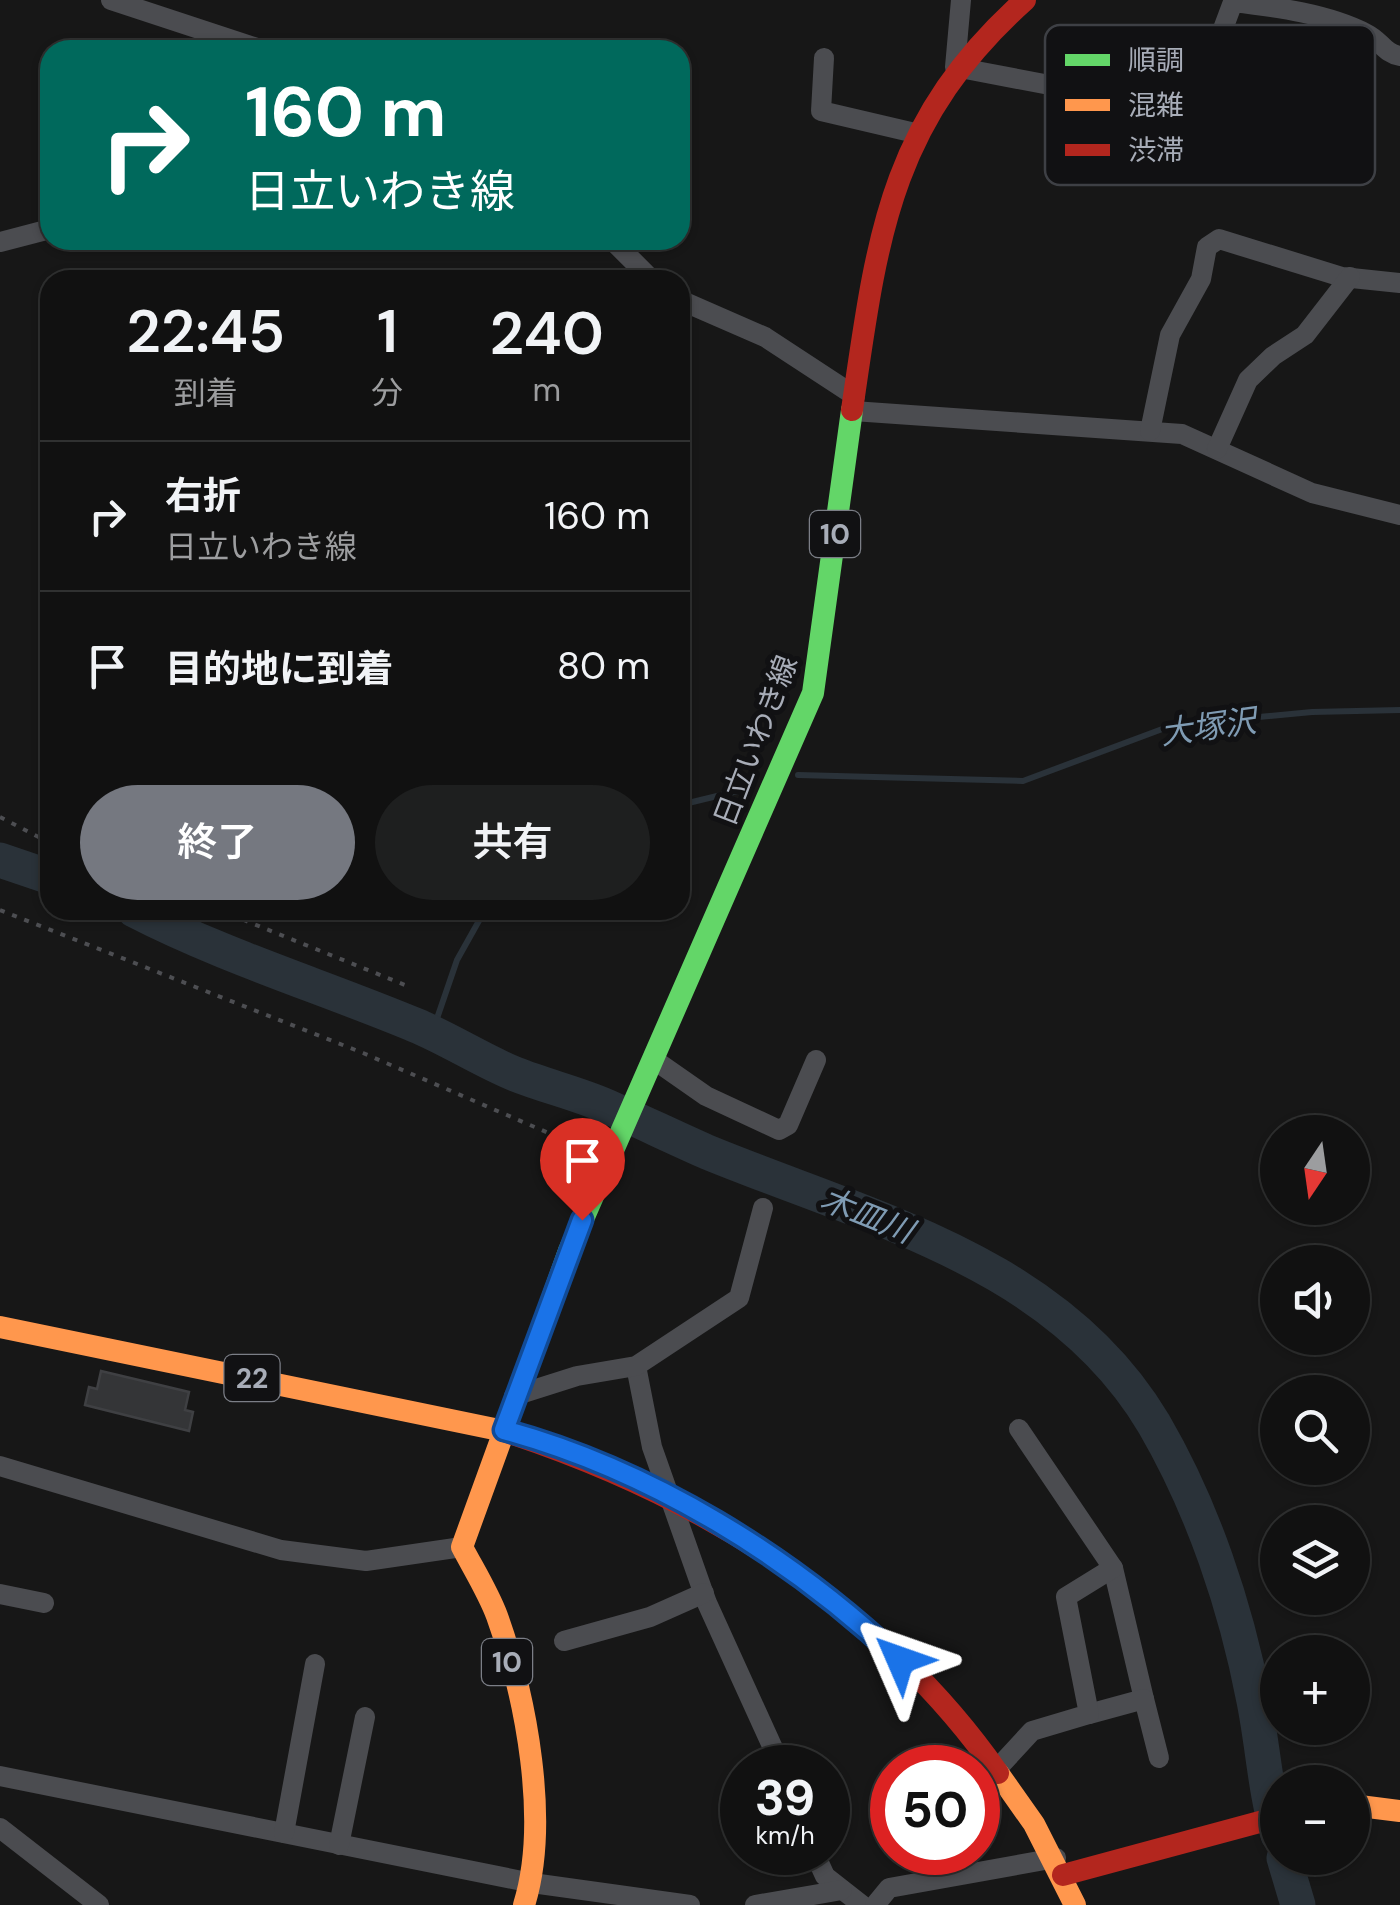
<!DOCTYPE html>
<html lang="ja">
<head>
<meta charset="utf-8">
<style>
	body { margin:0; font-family:"DM Sans","Noto Sans JP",sans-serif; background:#1e1f1f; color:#f1f3f6; height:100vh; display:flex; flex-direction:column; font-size:38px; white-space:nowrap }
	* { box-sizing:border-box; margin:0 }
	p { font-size:32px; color:#9c9d9f }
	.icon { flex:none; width:55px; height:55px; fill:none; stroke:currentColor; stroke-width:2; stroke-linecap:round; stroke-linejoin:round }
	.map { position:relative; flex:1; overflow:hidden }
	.details { position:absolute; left:40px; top:270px; width:650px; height:650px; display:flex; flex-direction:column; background:#111; border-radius:30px; box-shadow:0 2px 8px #0004,0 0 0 2px #303131 }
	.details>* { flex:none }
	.top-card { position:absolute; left:40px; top:40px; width:650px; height:210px; border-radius:30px; box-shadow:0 2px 8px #0004,0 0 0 2px #303131; background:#00695c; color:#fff; overflow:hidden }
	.needle { width:65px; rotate:193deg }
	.fabs { position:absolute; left:1260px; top:1115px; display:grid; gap:20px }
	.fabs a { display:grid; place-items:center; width:110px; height:110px; border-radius:50%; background:#111; box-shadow:0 2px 8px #0004,0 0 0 2px #303131; font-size:50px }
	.speed { position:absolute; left:720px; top:1745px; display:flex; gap:20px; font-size:50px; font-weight:700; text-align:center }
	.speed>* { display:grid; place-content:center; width:130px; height:130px; border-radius:50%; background:#111; box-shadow:0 2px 8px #0004,0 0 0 2px #303131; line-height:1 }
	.speed small { font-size:25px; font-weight:400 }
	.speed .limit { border:15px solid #d22; background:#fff; color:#111 }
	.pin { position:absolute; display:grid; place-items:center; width:85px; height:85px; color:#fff; margin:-102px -42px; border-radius:50% 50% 50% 0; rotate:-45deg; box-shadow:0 0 10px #0007 }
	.pin .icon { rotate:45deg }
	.me { position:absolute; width:110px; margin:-55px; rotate:313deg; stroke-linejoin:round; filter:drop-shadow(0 0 8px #0008) }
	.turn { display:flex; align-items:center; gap:35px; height:210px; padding:0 40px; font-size:45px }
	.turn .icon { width:130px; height:130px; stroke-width:2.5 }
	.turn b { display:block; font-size:70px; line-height:85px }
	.eta { display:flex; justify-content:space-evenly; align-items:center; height:170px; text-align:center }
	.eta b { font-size:60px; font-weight:600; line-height:70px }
	.action { display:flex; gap:20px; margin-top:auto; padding:20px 40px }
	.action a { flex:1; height:115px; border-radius:60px; background:#757880; color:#fff; font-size:40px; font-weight:600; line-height:115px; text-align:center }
	.action a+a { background:#1e1f1f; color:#f1f3f6 }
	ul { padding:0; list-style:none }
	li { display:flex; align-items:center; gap:30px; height:150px; padding:0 40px; border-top:2px solid #303131 }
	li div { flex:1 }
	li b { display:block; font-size:38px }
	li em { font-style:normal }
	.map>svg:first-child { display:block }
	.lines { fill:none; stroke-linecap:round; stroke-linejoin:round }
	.stream { stroke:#2a3239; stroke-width:6 }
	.river { stroke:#2a3239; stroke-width:35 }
	.building { fill:#343537; stroke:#3f4043; stroke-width:2.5 }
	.path { stroke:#4d4e52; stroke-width:4; stroke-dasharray:5 8; stroke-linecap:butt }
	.street { stroke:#4b4c50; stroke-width:20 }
	.fast { stroke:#63d668; stroke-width:22 }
	.slow { stroke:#ff974d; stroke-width:22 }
	.jam { stroke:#b3261e; stroke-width:22 }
	.route-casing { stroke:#114b97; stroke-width:25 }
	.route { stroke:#1a73e8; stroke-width:18 }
	.labels { text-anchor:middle; stroke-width:10; stroke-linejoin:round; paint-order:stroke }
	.shield { fill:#111113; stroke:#7b7e86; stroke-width:2.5 }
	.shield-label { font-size:28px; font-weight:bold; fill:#a8adb8 }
	.street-label { font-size:30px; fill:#a8adb8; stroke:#111113 }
	.water-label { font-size:32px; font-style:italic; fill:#7f9bb3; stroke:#111113 }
	.key { fill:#111113; stroke:#3e4045; stroke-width:2.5 }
	.key-label { font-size:28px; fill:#a8adb8 }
</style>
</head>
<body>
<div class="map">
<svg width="1400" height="1905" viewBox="0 0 1400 1905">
	<rect width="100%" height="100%" fill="#171717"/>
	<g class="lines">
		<g class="stream">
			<polyline points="798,775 1023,781 1173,725 1312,712 1400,710"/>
			<polyline points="680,805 746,789"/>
			<polyline points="432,1033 457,960 485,910"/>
		</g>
		<g class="river">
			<polyline points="0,860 50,877"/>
			<path d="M134,910C223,956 321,986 415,1025C449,1039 481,1060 515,1074C545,1086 576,1093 606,1106C640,1121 673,1137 707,1152C870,1219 1058,1262 1154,1424C1203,1508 1236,1607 1254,1701C1263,1746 1265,1791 1278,1835"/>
			<polyline points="1284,1858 1298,1905"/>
		</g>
	</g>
	<polygon class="building" points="101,1371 189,1392 185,1410 193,1412 189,1431 85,1405 89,1387 97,1389"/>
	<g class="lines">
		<g class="path">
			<polyline points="0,817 50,843"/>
			<polyline points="0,910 363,1053 588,1150"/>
			<polyline points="219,910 410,987"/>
		</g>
		<g class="street">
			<polyline points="111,0 263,50"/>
			<path d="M961,0L955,67L1192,112L1233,2C1276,7 1329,14 1367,34C1381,41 1384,53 1400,56"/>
			<polyline points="824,58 821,111 915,133"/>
			<polyline points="612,240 652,280"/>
			<polyline points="0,242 50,229"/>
			<polyline points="680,300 765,337 855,396"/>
			<polyline points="853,411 1182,434 1312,493 1400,515"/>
			<polyline points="1150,431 1170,335 1201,279 1207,247 1219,239 1342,277 1400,283"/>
			<polyline points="1217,449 1248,380 1273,356 1305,335 1350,277"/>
			<polyline points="653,1059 706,1096 779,1130 788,1125 816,1060"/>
			<polyline points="636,1366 652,1447 707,1603 782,1768"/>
			<polyline points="514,1396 577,1376 636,1366 739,1298 763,1208"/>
			<polyline points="0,1466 281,1550 366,1561 462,1547"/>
			<polyline points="1113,1568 1144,1699"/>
			<polyline points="0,1594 44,1603"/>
			<polyline points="564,1641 650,1617 704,1593"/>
			<polyline points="1089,1714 1144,1699 1159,1758"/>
			<polyline points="996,1770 1032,1731 1089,1714 1066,1597 1113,1568 1019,1429"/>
			<polyline points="0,1776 532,1883 690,1905"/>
			<polyline points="0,1828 99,1905"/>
			<polyline points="284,1833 315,1664"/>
			<polyline points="339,1845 365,1717"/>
			<polyline points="814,1852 825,1876 862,1905"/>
			<polyline points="755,1905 842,1890"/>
			<polyline points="875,1905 889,1888 1056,1858"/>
		</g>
		<polyline class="fast" points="532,1354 569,1251 813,693 852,410"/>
		<g class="slow">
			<polyline points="0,1327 504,1431"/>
			<polyline points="998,1773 1034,1824 1075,1905"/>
			<polyline points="1352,1805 1400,1811"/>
			<path d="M524,1905C550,1822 526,1697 497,1616C488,1592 474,1570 462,1547L532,1354"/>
		</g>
		<g class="jam">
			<path d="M852,410C877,238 889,122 1025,0"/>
			<path d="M504,1431C697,1494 880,1604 998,1773"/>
			<polyline points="1063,1875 1278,1817"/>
		</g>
	</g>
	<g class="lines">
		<defs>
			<path id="route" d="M582,1220L504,1430C651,1470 791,1557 900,1660"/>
		</defs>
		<use href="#route" class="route-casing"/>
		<use href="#route" class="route"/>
	</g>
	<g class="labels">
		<g class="shield">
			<rect x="810" y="511" width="50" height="46" rx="8"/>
			<rect x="224.5" y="1355" width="55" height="46" rx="8"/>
			<rect x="482" y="1639" width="50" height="46" rx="8"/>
		</g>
		<g class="shield-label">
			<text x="835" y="544">10</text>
			<text x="252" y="1388">22</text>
			<text x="507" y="1672">10</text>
		</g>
		<g class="street-label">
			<text transform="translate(756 741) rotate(-69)" y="10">日立いわき線</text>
		</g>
		<g class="water-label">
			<text transform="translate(1208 727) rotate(-8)" y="11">大塚沢</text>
			<text transform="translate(867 1215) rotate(22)" y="11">木皿川</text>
		</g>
	</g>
	<rect x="1045" y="25" width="330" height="160" rx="15" class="key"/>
	<rect x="1065" y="54" width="45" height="12" fill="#63d668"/>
	<rect x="1065" y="99" width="45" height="12" fill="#ff974d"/>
	<rect x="1065" y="144" width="45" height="12" fill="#b3261e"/>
	<g class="key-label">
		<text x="1128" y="70">順調</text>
		<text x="1128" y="115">混雑</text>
		<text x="1128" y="160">渋滞</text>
	</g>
</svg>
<div class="fabs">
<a><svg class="needle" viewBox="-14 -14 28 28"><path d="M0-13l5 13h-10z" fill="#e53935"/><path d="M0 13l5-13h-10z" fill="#9c9d9f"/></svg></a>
<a><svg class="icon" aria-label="sound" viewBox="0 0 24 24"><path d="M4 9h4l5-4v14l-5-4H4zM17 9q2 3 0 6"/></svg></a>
<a><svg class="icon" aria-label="search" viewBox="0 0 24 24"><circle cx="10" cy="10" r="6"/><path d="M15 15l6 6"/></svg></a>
<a><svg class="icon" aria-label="layers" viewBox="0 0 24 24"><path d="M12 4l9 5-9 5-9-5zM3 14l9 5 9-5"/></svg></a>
<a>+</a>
<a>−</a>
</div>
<div class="speed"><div>39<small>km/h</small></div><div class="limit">50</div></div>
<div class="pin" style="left:582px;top:1220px;background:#d93025"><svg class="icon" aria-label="arrive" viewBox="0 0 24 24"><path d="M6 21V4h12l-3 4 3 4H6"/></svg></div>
<svg class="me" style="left:900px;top:1660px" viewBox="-20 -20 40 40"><path d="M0-17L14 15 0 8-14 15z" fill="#1a73e8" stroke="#fff" stroke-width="4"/></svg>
<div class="top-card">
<div class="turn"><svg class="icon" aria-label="right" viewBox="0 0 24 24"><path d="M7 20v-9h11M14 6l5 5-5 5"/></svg><div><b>160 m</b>日立いわき線</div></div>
</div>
<section class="details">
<div class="eta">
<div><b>22:45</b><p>到着</p></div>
<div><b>1</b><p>分</p></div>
<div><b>240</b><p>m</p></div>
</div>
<ul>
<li><svg class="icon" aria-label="right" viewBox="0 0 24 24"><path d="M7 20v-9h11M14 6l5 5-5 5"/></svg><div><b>右折</b><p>日立いわき線</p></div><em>160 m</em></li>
<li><svg class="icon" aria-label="arrive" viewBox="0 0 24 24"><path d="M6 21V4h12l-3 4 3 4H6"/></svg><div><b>目的地に到着</b></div><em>80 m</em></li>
</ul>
<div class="action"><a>終了</a><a>共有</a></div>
</section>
</div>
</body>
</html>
